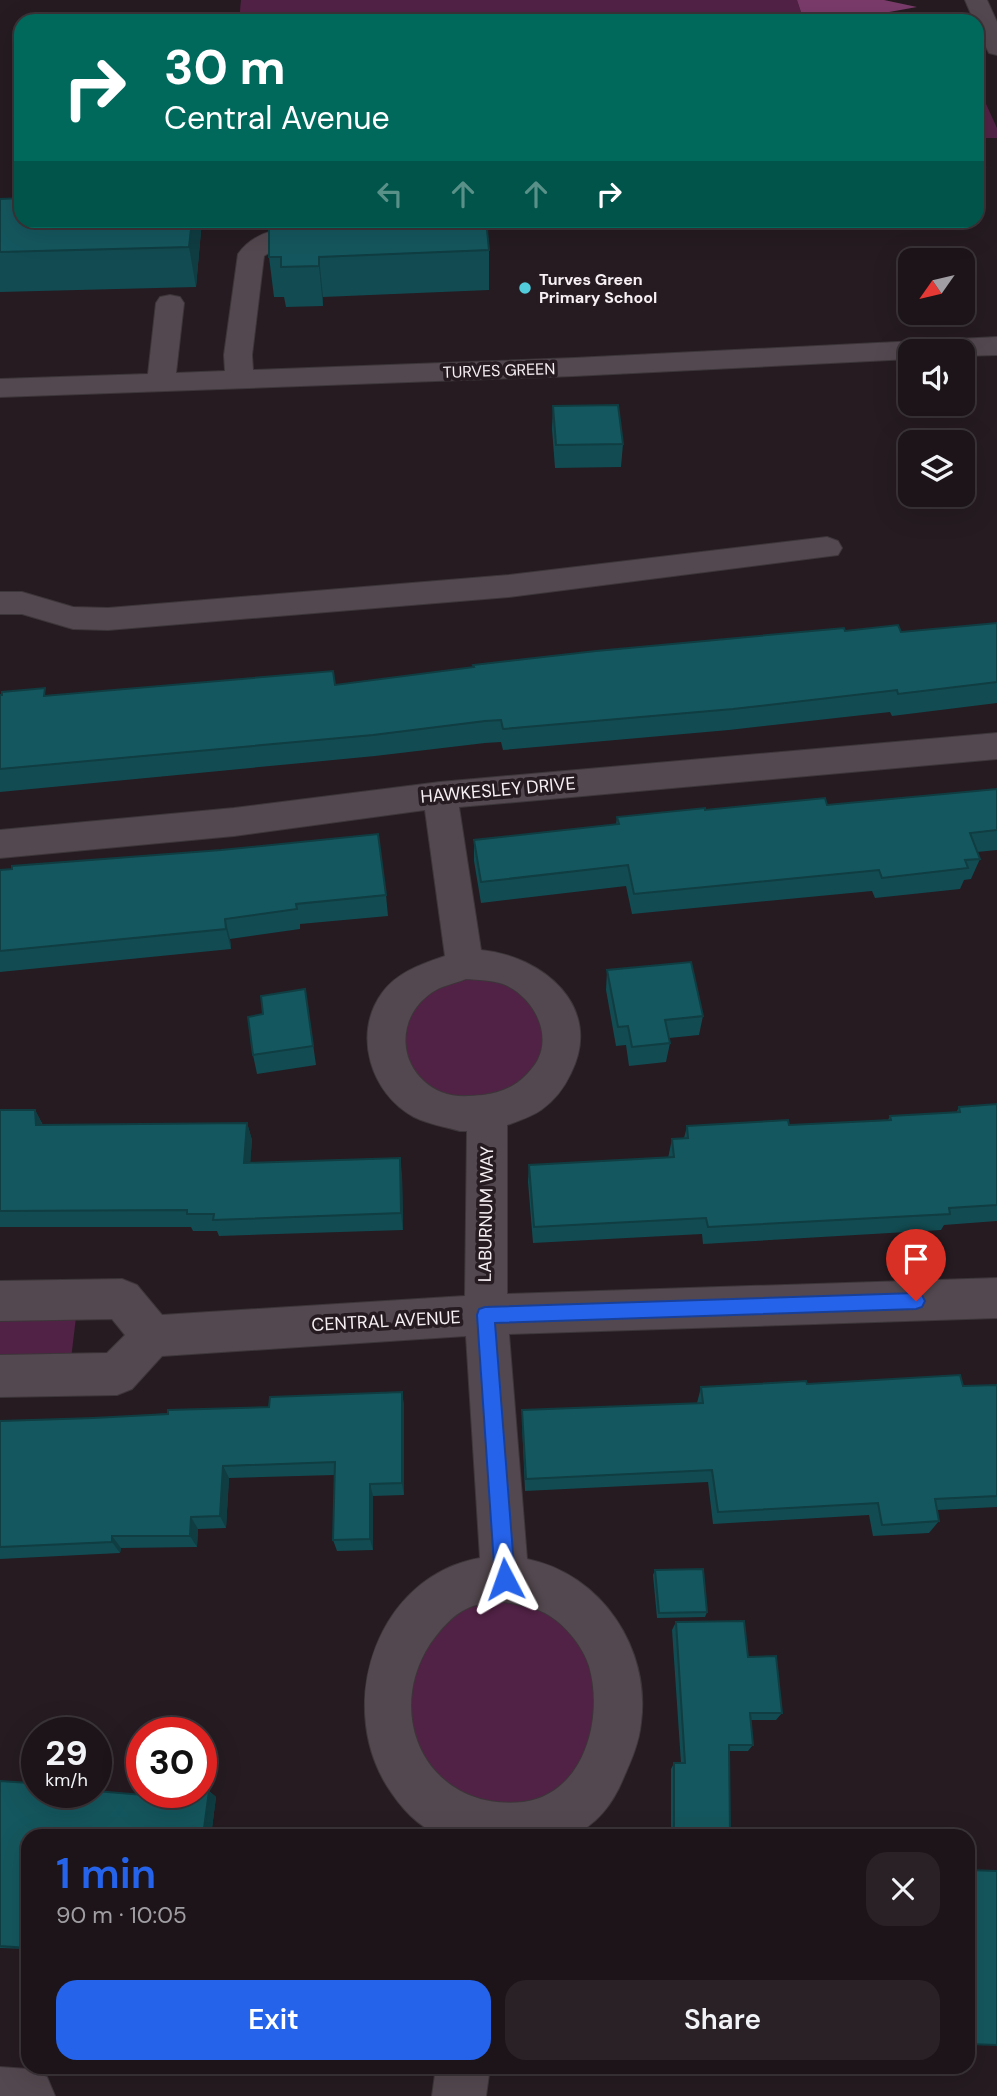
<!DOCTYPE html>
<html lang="en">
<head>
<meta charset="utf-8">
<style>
	body { margin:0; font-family:"DM Sans",sans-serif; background:#292126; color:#f1f3f6; height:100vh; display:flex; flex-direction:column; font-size:26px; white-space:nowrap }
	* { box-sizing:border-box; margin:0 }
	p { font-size:23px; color:#a09ea2 }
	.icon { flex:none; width:38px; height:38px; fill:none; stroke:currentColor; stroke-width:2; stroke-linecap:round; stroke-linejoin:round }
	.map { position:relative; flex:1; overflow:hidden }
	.panel { position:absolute; left:21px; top:1829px; width:954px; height:245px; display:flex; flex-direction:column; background:#1c1419; border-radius:21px; box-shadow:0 7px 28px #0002,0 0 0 2px #3a3338 }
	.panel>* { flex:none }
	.banner { position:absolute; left:14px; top:14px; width:970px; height:214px; border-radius:21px; box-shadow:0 7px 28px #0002,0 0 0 2px #3a3338; background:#00695c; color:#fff; overflow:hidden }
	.needle { width:46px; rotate:236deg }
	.fabs { position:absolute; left:898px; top:248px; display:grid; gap:14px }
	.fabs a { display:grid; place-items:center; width:77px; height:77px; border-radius:14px; background:#1c1419; box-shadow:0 7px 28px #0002,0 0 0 2px #3a3338; font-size:35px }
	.speed { position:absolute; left:21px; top:1717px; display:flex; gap:14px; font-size:35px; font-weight:700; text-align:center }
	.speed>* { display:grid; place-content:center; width:91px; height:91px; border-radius:50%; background:#1c1419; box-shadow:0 7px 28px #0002,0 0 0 2px #3a3338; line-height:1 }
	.speed small { font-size:18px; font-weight:400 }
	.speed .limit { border:10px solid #d22; background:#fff; color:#111 }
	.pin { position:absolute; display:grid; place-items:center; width:60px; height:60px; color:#fff; margin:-72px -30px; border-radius:50% 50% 50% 0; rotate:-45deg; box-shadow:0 0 7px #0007 }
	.pin .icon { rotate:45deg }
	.me { position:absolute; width:77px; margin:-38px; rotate:356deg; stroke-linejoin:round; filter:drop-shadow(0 0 5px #0008) }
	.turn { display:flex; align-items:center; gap:24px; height:147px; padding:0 35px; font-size:32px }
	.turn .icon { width:91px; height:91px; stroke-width:2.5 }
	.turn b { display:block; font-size:49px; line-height:60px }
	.lanes { display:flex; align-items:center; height:66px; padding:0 35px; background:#0003; justify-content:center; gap:35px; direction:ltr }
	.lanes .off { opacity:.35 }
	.round { display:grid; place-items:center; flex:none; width:74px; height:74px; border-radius:21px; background:#292126 }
	.summary { display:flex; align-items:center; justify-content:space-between; height:119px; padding:0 35px }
	h1 { font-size:42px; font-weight:600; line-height:52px; color:#2563eb }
	.primary-button { display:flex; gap:14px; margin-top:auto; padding:14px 35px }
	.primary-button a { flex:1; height:80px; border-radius:21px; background:#2563eb; color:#fff; font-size:28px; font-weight:600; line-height:80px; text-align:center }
	.primary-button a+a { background:#292126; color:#f1f3f6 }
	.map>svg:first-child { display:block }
	.green { fill:#522246 }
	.forest { fill:#7a3b6a }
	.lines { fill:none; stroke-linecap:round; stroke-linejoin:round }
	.minor-casing { stroke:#3c3539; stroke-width:2 }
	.minor { fill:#53484f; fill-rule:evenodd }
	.wall { fill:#124b51 }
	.shaded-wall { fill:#0f3d42 }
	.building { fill:#15575e; stroke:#0f3d42; stroke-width:2 }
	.route { fill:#2563eb; stroke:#184099; stroke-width:2 }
	.poi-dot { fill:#52cbda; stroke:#251b21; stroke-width:2.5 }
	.labels { text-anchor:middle; stroke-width:7; stroke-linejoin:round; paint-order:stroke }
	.far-poi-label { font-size:16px; font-weight:bold; fill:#f6eff3; stroke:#251b21; text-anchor:start }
	.far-street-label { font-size:16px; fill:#f6eff3; stroke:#251b21 }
	.street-label { font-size:18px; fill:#f6eff3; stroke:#251b21 }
</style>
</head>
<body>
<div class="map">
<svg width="997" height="2096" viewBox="0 0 997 2096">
	<rect width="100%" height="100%" fill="#251b21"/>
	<g class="green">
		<polygon points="241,0 797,0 801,12 786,21 239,21"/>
		<polygon points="976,82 997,128 997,138 977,138"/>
		<path d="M449,978H497L537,1003L551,1043L512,1096L437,1097L403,1066C398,1006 400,1011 449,978Z"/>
		<polygon points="77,1309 70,1367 0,1367 0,1311"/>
		<polygon points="485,1592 550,1604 596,1657 602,1730 565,1792 497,1815 409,1758 407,1652"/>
	</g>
	<polygon class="forest" points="797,0 884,0 917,7 839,21 786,21 801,12"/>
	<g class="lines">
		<defs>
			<g id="minor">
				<polygon points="965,0 987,0 997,22 997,55 989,53 976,27 976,21 974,21"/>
				<path d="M320,226L329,228L333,234L329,240L283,244L264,256L252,355L253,370L574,358L997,337V355L962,356V352H910V359L574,376L0,397V379L148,374L156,303L160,297L170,295L180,297L184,303L176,373L225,371L224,355L238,254C257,227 290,227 320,226Z"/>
				<polygon points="827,537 838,541 842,548 838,555 509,597 108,630 73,629 22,614 0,614 0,592 22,592 73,607 108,608 509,575"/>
				<path d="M997,733V759L459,807L481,950C543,956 604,1007 571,1073C564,1088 555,1100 541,1110C531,1117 518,1121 507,1125V1294L997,1278V1318L509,1334L527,1559C601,1574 651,1648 641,1723C639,1743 631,1761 623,1779C614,1801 596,1828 570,1835C559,1838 544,1836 532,1836C502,1836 471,1836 441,1836C417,1826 401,1808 387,1786C335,1702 378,1576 480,1558L466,1336L162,1356L132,1389L117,1395L0,1397V1355L107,1353L125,1335L112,1319L0,1321V1281L122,1279L137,1285L162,1315L465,1296L467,1131H460C446,1127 428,1124 414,1117C371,1094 352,1034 382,993C397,972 422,964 445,956L425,810L234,836L0,858V830L234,808L440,782ZM466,979C478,980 492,980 503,984C534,996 556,1038 533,1067C520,1084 505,1092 483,1095C469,1096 456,1098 441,1092C396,1072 393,1015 436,990C445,985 456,983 466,979ZM505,1602C521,1605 536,1607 550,1616C567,1627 583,1647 589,1666C604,1717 585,1794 523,1802C430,1812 382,1718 430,1644C440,1630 452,1615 468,1608C479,1603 493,1603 505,1602Z"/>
				<polygon points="0,2067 28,2069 47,2077 55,2096 0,2096"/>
				<polygon points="436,2067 490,2067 486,2096 432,2096"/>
			</g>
		</defs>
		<use href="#minor" class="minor-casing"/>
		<use href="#minor" class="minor"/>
	</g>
	<g class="wall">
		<polygon points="21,75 21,149 13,116"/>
		<polygon points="976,148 985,167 979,191 977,191 976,194"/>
		<polygon points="0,199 202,220 196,287 0,292"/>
		<polygon points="489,250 489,290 323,297 323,306 286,307 284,297 274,297 269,257"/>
		<polygon points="553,406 623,444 621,467 555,468 552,429"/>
		<polygon points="997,623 997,703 892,716 890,712 729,730 503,750 501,742 485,743 375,756 0,792 0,695 47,695 335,685 845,631 901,632"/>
		<polygon points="997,789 997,850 977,852 980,859 971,879 964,880 960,889 875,898 872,891 632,914 626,886 481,903 474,861 474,840 616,825 617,817 705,810 827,805"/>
		<polygon points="0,870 386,895 388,916 300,924 300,929 230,939 231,949 0,972"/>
		<polygon points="607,970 703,1016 699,1035 669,1038 670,1043 666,1062 629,1066 626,1045 616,1046 606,990"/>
		<polygon points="308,1009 316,1065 257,1074 253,1055"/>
		<polygon points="997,1104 997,1221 944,1225 941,1230 703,1244 702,1234 533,1243 528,1182 529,1165 668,1158 672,1139 684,1138 687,1126 789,1125 888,1120 890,1116 956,1113 959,1107"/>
		<polygon points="0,1110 35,1110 43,1125 247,1123 252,1140 250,1163 402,1175 403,1230 219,1236 217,1231 193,1231 191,1227 0,1227"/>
		<polygon points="807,1384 963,1386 997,1385 997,1507 937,1510 939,1521 929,1533 873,1536 869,1515 713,1524 708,1482 525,1491 522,1424 522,1410 697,1403 701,1387"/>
		<polygon points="402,1392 404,1406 404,1495 373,1496 373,1550 337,1551 333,1540 335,1475 229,1478 226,1528 198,1529 197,1547 121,1548 120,1553 0,1559 0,1421 93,1418 269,1407"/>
		<polygon points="655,1570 707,1612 705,1617 657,1618 653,1575"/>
		<polygon points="676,1622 748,1657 782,1713 776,1720 751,1720 753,1745 748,1751 729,1751 730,1832 726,1836 671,1833 671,1769 674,1763 681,1763 672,1630"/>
		<polygon points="0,1781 29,1783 37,1787 143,1795 209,1791 216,1797 211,1836 28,1836 28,1949 0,1948"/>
	</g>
	<g class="shaded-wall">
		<polygon points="192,220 202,220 196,287 189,247"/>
		<polygon points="319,257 323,297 323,306 319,266"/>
		<polygon points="225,919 230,939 231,949 226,929"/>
		<polygon points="35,1110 44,1128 36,1125"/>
		<polygon points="247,1123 252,1140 249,1181 244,1163"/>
		<polygon points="400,1158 402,1175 403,1230 401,1213"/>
		<polygon points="402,1392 404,1406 404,1495 402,1483"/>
		<polygon points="223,1466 229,1478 226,1528 220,1516"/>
		<polygon points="370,1484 373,1496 373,1550 370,1539"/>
		<polygon points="191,1517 198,1529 197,1547 190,1536"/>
		<polygon points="112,1536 121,1548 120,1553 112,1542"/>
		<polygon points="209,1791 216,1797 211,1836 203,1836"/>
	</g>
	<g class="building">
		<polygon points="21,75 21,115 13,116"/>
		<polygon points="976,148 985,167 981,168 982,172 976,172"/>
		<polygon points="21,198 21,220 192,220 189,247 0,252 0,199"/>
		<polygon points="269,220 486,220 489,250 319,257 319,266 281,267 281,257 269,257"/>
		<polygon points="618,405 623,444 556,445 553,406"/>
		<polygon points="997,623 997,682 898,694 897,690 733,709 503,729 501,720 485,721 373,735 0,769 0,695 2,695 2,692 45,688 44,696 333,671 335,685 474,667 473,665 596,651 844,628 845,631 898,625 901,632"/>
		<polygon points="997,789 997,830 970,833 980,859 965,860 968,868 882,878 879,870 634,894 628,865 481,882 474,840 619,824 617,817 705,808 705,810 825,798 827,805"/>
		<polygon points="378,834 386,895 296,904 297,909 225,919 226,929 0,951 0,870 12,869 12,866 221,850"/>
		<polygon points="691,962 703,1016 665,1020 670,1043 632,1047 628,1026 618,1027 607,970"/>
		<polygon points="305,989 313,1046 253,1055 248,1017 263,1014 261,996"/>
		<polygon points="997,1104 997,1205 949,1208 950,1214 708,1227 706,1218 534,1227 529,1165 674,1157 672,1139 688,1138 687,1126 788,1120 789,1125 891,1120 890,1116 960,1112 959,1107"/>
		<polygon points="0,1110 35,1110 36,1125 247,1123 244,1163 400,1158 401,1213 213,1220 214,1214 187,1214 187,1210 0,1211"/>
		<polygon points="960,1375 963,1386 997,1385 997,1496 935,1499 939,1521 882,1525 878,1503 718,1512 712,1470 526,1479 522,1410 703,1403 701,1387 806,1381 807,1384"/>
		<polygon points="402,1392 402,1483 370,1484 370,1539 333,1540 335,1462 223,1466 220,1516 191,1517 190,1536 112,1536 112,1542 0,1547 0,1421 93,1418 168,1414 168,1410 269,1407 270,1397"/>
		<polygon points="703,1569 707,1612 659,1613 655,1570"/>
		<polygon points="744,1621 748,1657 776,1656 782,1713 750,1713 753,1745 729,1745 730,1832 674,1829 674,1763 685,1763 676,1622"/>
		<polygon points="0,1781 29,1783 28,1787 37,1787 37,1792 96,1791 143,1795 143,1792 209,1791 203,1836 28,1836 28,1948 0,1946"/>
		<polygon points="968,1870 997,1871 997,2045 968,2044"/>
	</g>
	<polygon class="route" points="916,1293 922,1295 925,1301 922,1307 916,1309 495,1323 515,1579 512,1585 505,1588 498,1585 495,1579 477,1315 479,1309 485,1307"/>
	<circle class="poi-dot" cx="525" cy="288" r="7"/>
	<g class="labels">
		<g class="far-poi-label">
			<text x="539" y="285">Turves Green<tspan x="539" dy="18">Primary School</tspan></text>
		</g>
		<g class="far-street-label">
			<text transform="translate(499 370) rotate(-2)" y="6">TURVES GREEN</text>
		</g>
		<g class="street-label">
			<text transform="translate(498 790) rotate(-5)" y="6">HAWKESLEY DRIVE</text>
			<text transform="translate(486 1214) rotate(-89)" y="6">LABURNUM WAY</text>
			<text transform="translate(386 1321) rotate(-3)" y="6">CENTRAL AVENUE</text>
		</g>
	</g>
</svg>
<div class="fabs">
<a><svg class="needle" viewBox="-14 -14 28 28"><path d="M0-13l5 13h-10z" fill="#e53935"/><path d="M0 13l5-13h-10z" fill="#a09ea2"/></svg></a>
<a><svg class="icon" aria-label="sound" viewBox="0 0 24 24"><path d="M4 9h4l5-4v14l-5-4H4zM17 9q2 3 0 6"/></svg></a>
<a><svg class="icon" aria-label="layers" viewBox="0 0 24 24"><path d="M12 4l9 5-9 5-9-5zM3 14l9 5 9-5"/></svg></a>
</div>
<div class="speed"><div>29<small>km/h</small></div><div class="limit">30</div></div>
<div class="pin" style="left:916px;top:1301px;background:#d93025"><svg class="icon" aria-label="arrive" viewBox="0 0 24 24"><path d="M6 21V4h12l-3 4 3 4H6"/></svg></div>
<svg class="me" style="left:505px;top:1579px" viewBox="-20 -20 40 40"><path d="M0-17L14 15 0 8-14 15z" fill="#2563eb" stroke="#fff" stroke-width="4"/></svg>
<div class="banner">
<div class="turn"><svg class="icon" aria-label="right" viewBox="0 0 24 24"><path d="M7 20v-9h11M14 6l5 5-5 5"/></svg><div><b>30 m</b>Central Avenue</div></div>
<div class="lanes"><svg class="icon off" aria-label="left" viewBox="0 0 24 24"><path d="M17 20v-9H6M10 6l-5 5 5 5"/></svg><svg class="icon off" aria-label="ahead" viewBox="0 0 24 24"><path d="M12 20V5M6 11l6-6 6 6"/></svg><svg class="icon off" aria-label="ahead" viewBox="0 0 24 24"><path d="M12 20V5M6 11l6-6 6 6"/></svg><svg class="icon" aria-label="right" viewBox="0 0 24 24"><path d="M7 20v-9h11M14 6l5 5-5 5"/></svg></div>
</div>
<section class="panel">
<div class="summary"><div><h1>1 min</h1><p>90 m · 10:05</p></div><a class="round"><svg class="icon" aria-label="close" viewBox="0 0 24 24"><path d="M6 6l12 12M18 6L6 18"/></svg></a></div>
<div class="primary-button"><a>Exit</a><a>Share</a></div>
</section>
</div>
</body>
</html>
